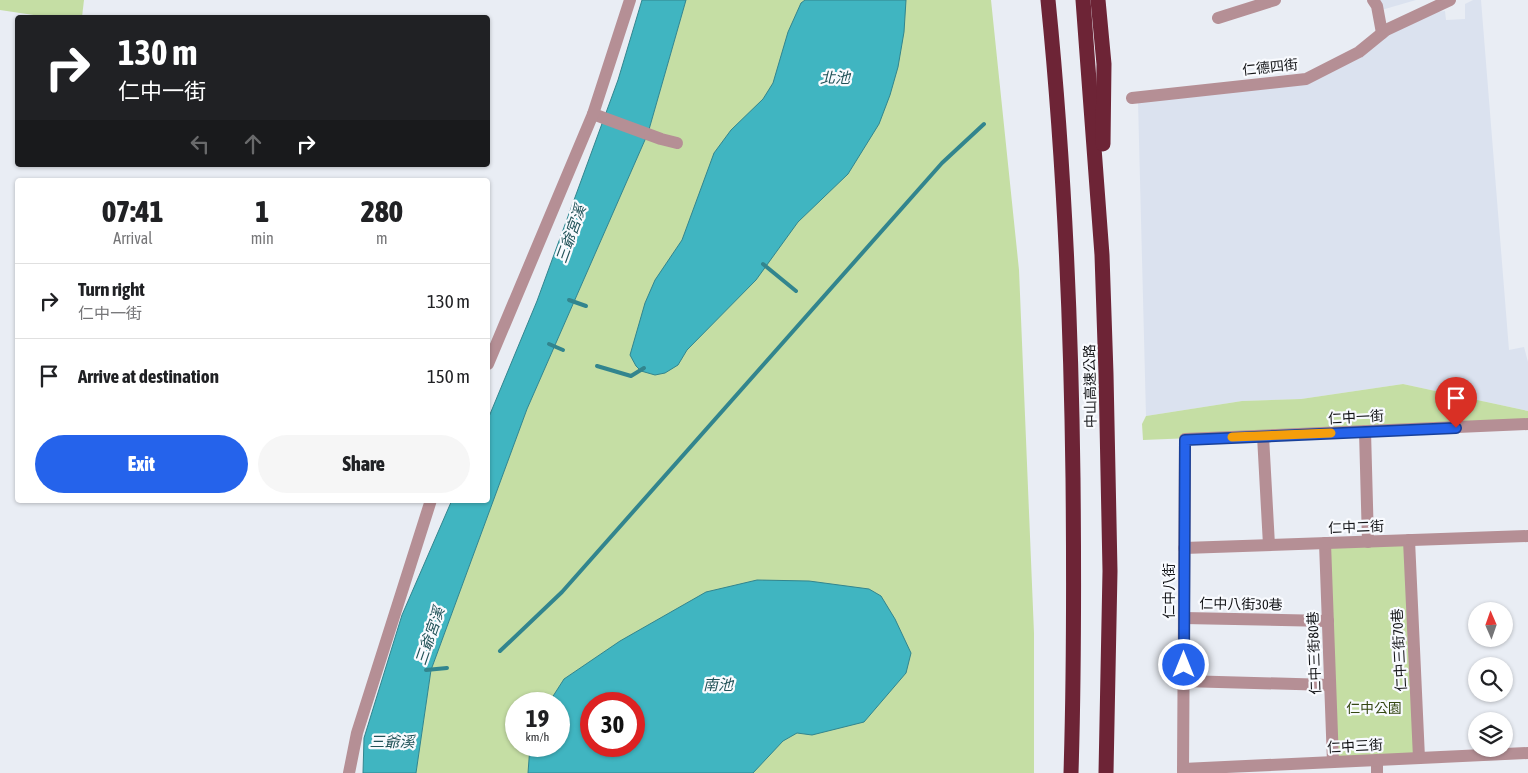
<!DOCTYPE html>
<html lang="en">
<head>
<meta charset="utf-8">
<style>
	body { margin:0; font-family:"Asap Condensed","Noto Sans TC",sans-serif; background:#f6f6f6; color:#202124; height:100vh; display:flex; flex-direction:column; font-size:19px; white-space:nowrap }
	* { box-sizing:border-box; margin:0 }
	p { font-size:16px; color:#757577 }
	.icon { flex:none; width:28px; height:28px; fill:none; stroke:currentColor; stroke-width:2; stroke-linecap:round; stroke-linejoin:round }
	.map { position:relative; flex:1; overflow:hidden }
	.panel { position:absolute; left:15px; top:178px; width:475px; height:325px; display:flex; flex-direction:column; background:#fff; border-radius:5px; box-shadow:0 1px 4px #0004 }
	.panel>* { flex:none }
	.hud { position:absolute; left:15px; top:15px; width:475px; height:152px; border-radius:5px; box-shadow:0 1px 4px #0004; background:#202124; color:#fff; overflow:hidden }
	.needle { width:32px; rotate:358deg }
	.fabs { position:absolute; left:1468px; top:602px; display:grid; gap:10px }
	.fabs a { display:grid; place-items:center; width:45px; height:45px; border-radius:50%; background:#fff; box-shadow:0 1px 4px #0004; font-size:25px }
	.speed { position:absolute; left:505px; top:692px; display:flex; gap:10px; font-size:25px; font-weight:700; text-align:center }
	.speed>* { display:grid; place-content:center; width:65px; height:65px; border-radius:50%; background:#fff; box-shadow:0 1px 4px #0004; line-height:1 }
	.speed small { font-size:12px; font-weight:400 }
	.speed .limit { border:8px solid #d22; background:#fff; color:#111 }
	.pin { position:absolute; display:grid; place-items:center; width:42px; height:42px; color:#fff; margin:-51px -21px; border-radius:50% 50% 50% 0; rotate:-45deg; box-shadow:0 0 5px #0007 }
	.pin .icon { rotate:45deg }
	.me { position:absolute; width:55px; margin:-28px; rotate:0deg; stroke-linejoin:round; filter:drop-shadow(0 0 4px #0008) }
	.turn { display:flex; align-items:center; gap:18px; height:105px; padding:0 20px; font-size:22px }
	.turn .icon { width:65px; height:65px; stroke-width:2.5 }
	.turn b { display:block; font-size:35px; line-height:42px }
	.lanes { display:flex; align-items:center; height:48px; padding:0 20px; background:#0003; justify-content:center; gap:25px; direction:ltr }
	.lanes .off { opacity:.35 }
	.eta { display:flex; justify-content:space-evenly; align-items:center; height:85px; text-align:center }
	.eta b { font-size:30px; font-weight:800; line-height:35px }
	.action { display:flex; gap:10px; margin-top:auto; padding:10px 20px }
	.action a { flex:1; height:58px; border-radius:30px; background:#2563eb; color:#fff; font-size:20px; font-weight:800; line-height:58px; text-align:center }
	.action a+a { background:#f6f6f6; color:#202124 }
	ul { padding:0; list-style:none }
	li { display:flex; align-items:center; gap:15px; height:75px; padding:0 20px; border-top:1px solid #e0e0e0 }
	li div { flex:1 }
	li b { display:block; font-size:19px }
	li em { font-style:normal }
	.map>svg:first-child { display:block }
	.built { fill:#dbe2ef }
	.green { fill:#c5dea4; fill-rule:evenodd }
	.water { fill:#40b5c1; stroke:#32858e; fill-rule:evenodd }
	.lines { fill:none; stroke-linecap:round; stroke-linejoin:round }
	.stream { stroke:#32858e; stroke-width:4 }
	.minor { stroke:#b58f95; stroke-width:12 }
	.highway { stroke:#6d2436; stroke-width:15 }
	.route-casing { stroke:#184099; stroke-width:12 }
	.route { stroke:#2563eb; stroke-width:9 }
	.slow { stroke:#f59e0b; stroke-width:9 }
	.labels { text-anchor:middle; stroke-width:4.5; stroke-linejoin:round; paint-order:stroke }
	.street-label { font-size:14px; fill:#131417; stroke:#f8fafe }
	.park-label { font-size:14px; fill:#344712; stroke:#f8fafe }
	.water-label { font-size:15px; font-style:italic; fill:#215258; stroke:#f8fafe }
</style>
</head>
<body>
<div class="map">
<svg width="1528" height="773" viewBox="0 0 1528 773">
	<rect width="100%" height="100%" fill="#e9edf4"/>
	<g class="built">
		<polygon points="1377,0 1416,0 1378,11"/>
		<polygon points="1473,0 1481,0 1509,350 1524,347 1528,362 1528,411 1403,384 1301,399 1242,401 1146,416 1138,101 1307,84 1388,33 1435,12 1445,11 1446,20 1465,19 1465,4"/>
	</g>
	<g class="green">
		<polygon points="0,0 84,0 82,17 47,17 0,10"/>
		<path d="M686,0H991L1019,270L1034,633V773H416L431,670L527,409L648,133ZM516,704H559V746H516ZM591,704H634V746H591Z"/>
		<polygon points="1403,384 1528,411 1528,424 1143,440 1142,424 1146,416 1242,401 1301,399"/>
		<polygon points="1409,540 1419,758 1333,762 1325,543"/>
	</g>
	<g class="water">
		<polygon points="642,0 686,0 648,133 527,409 431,670 416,773 363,773 364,738 402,615 452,500 488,500 488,419 537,301 618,80"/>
		<polygon points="805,0 906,0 904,32 898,67 890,95 879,124 848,174 798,222 756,280 687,350 678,365 665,373 655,375 641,371 636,366 630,355 645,303 655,280 682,240 714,153 731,130 763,99 773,83 788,32 801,3"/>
		<path d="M757,580L809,581L869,589L881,596L895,619L911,653L906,673L864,722L812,735L797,733L783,741L753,773H528L530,746H559V704H548L564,679L620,641L706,592ZM591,704H634V746H591Z"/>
	</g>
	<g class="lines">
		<g class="stream">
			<polyline points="763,264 796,291"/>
			<polyline points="569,300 586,306"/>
			<polyline points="549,344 563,350"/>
			<polyline points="597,366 631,376 644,368"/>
			<polyline points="500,651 562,592 942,163 984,124"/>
			<polyline points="426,670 447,668"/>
		</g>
		<g class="minor">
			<polyline points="1373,0 1377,6 1382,33"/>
			<polyline points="1218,18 1275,0"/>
			<polyline points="1132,98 1306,79 1359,52 1386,30 1450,0"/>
			<polyline points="593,114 661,139 677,143"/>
			<polyline points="488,364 593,114 630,0"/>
			<polyline points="1365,431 1368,542"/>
			<polyline points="1263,436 1269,545"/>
			<polyline points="1409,540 1419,758"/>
			<polyline points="1325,543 1333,762"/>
			<polyline points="1184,548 1528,536"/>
			<polyline points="1184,618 1328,621"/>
			<polyline points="1183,681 1330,685"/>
			<polyline points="1377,760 1377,773"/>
			<polyline points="1183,769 1528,753"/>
			<polyline points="349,773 357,733 431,500"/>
			<polyline points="1183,773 1185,439 1528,424"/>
		</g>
		<g class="highway">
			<path d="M1048,0C1064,159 1071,318 1073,478C1074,576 1074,675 1071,773"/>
			<polyline points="1083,0 1102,255 1106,374 1110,571 1106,773"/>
			<polyline points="1098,0 1104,64 1103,144"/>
		</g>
	</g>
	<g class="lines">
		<defs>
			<polyline id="route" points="1184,665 1185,440 1456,428"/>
		</defs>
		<use href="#route" class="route-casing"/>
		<use href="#route" class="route"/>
		<polyline class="slow" points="1232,437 1331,433"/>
	</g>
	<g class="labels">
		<g class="street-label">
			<text transform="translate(1270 67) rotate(-6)" y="5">仁德四街</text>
			<text transform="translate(1090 386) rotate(-91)" y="5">中山高速公路</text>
			<text transform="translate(1356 417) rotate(-3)" y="5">仁中一街</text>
			<text transform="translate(1356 527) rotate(-2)" y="5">仁中二街</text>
			<text transform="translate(1169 591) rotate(-90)" y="5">仁中八街</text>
			<text transform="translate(1241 604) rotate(1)" y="5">仁中八街30巷</text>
			<text transform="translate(1399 650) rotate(-93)" y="5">仁中三街70巷</text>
			<text transform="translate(1314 653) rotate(-92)" y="5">仁中三街80巷</text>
			<text transform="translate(1355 746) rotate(-3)" y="5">仁中三街</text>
		</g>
		<g class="park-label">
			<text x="1374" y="713">仁中公園</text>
		</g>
		<g class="water-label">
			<text x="835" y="83">北池</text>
			<text transform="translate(571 234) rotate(-70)" y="5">三爺宮溪</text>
			<text transform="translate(430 636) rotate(-71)" y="5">三爺宮溪</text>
			<text x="718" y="690">南池</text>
			<text x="392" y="747">三爺溪</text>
		</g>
	</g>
</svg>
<div class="fabs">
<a><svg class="needle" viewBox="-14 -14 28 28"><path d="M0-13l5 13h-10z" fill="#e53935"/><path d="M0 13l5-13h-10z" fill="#757577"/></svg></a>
<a><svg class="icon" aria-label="search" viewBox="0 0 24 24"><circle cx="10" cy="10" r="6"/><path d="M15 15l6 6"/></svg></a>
<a><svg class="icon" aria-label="layers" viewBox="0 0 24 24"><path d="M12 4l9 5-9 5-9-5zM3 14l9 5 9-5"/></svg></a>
</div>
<div class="speed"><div>19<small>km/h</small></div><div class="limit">30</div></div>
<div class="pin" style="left:1456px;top:428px;background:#d93025"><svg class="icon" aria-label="arrive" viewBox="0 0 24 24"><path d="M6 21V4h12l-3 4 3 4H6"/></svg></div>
<svg class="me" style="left:1184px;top:665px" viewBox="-20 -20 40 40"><circle r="17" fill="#2563eb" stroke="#fff" stroke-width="3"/><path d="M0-11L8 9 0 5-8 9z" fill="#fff"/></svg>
<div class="hud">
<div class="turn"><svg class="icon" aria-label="right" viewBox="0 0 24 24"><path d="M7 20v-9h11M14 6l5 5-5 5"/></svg><div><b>130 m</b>仁中一街</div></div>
<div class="lanes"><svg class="icon off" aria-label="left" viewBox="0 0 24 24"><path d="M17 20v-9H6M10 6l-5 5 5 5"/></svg><svg class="icon off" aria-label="ahead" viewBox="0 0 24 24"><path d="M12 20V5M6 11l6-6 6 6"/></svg><svg class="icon" aria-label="right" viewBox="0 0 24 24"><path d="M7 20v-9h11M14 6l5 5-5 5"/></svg></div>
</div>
<section class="panel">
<div class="eta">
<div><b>07:41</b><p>Arrival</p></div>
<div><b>1</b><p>min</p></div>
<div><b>280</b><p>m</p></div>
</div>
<ul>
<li><svg class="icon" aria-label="right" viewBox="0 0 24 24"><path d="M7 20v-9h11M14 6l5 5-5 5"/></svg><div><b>Turn right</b><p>仁中一街</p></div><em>130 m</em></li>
<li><svg class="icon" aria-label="arrive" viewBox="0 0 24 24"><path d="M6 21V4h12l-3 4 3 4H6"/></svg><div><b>Arrive at destination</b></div><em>150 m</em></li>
</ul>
<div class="action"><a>Exit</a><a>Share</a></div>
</section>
</div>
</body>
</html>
